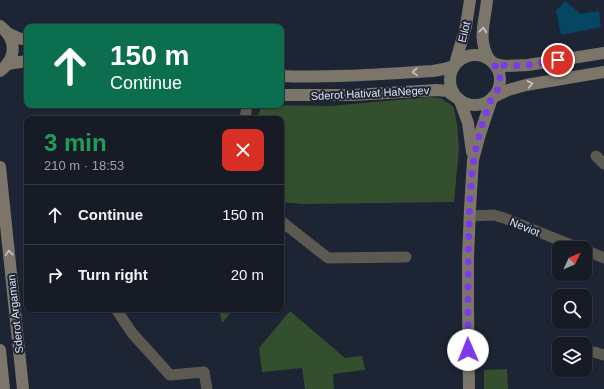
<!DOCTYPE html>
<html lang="en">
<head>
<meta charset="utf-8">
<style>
	body { margin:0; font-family:Helvetica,sans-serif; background:#232832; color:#f1f3f6; height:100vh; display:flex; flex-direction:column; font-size:15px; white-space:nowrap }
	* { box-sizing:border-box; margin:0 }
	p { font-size:13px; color:#9ea1a7 }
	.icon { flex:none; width:22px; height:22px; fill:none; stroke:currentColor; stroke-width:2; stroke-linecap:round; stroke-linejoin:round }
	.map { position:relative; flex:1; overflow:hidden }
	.details { position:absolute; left:24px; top:116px; width:260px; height:196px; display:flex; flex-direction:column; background:#161b26; border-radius:8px; box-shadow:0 1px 3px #0004,0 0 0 1px #353943 }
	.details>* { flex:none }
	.top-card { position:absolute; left:24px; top:24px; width:260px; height:84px; border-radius:8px; box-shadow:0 1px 3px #0004,0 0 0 1px #353943; background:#0b6e4f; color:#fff; overflow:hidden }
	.needle { width:26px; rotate:46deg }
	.fabs { position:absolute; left:552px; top:241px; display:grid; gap:8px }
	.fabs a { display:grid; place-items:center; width:40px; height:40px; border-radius:8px; background:#161b26; box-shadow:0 1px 3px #0004,0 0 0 1px #353943; font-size:20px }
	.pin { position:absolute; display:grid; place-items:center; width:34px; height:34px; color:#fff; margin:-17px; border:2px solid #fff; border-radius:50%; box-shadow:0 1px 4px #0007 }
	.me { position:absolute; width:44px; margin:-22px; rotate:359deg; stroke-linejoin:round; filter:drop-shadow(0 0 3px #0008) }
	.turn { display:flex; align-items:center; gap:14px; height:84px; padding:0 20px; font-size:18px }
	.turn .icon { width:52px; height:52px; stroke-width:2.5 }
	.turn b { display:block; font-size:28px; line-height:34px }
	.round { display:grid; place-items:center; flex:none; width:42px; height:42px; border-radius:8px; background:#232832 }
	.head { display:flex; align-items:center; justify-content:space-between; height:68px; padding:0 20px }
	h1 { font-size:24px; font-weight:600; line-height:30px; color:#1e9e55 }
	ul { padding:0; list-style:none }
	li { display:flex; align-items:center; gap:12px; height:60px; padding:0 20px; border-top:1px solid #353943 }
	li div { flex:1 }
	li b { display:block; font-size:15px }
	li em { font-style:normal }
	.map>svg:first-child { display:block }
	.green { fill:#344f2d }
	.water { fill:#054663 }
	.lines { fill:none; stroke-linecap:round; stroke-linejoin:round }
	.street { stroke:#5c5950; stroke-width:11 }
	.secondary { stroke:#7b7669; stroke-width:12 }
	.oneway { stroke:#c5c8cd }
	.route { stroke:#7c3aed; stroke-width:7; stroke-dasharray:0 12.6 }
	.labels { text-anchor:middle; stroke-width:4; stroke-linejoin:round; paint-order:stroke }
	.street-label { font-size:11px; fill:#dee3ee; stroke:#1d2433 }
</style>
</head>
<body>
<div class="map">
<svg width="604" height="389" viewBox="0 0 604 389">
	<rect width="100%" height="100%" fill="#1d2433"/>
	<g class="green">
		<path d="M429,97L440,98L450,104L454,108L457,124L459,148L454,202L303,204L281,202V119H258C259,113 259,109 264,105L331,106Z"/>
		<polygon points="219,309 234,309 222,323"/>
		<polygon points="290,311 345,358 362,356 365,370 333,374 334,389 305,389 302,368 262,372 259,348"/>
		<polygon points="507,369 508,389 484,389 484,370"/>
	</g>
	<polygon class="water" points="565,1 581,14 599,11 601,27 561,35 556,11"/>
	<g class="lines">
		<g class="street">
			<polyline points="245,119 247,105"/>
			<polyline points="596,156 604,164"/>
			<polyline points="470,216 494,215 504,218 579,248"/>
			<polyline points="281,221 328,258 406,257"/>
			<polyline points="585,250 604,258"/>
			<polyline points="116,309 132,333 170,375 204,372 207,389"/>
			<polyline points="585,353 594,352 604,355"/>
		</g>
		<g class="secondary">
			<path d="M487,0C485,22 477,39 489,59"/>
			<path d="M0,26C17,39 17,58 0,71"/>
			<polyline points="7,33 18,38 27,40"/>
			<circle cx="475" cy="80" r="25"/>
			<polyline points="7,64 14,63 27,61"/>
			<polyline points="455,64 466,26 470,0"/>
			<polyline points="494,64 505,66 528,65 604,53"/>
			<path d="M281,76C332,78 382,74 433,71L444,69L454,66"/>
			<polyline points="281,95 353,95 437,90 447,91 457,98"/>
			<polyline points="493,97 508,90 526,85 604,72"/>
			<polyline points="460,101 468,123 472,152"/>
			<polyline points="0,167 23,389"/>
			<polyline points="0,350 4,389"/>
			<polyline points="469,389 468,304 468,258 470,209 473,160 480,134 492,98"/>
		</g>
	</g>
	<defs><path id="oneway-chevron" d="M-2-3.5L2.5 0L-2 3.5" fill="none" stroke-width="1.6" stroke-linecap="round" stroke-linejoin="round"/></defs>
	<g class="oneway">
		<use href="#oneway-chevron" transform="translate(483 30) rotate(-85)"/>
		<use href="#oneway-chevron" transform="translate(415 72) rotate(176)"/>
		<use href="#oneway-chevron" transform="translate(530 84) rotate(-11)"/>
		<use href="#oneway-chevron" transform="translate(9 253) rotate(-96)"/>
	</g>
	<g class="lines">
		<path class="route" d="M468,350C468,307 468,264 469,222C470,196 471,169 477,143C481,129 485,114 491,100C494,93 500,89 500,81C500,75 497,69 494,64C516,68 536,64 558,60"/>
	</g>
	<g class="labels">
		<g class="street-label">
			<text transform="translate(464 32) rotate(-76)" y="4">Eilot</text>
			<text transform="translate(370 93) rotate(-3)" y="4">Sderot Hativat HaNegev</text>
			<text transform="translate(525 227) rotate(22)" y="4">Neviot</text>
			<text transform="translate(15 314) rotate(-96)" y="4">Sderot Argaman</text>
		</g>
	</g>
</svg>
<div class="fabs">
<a><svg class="needle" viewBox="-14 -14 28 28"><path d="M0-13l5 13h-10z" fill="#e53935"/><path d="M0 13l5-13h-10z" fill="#9ea1a7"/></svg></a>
<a><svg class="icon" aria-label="search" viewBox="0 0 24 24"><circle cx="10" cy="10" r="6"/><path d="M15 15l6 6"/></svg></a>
<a><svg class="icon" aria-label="layers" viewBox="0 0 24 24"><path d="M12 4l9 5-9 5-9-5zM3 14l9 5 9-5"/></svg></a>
</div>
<div class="pin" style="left:558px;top:60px;background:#d93025"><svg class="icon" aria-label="arrive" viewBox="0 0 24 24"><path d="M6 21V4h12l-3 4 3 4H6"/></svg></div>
<svg class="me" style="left:468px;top:350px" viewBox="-20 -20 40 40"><circle r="19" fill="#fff"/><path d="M0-13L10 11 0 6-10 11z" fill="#7c3aed"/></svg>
<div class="top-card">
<div class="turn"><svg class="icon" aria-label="ahead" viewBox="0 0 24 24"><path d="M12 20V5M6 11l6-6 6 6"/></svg><div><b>150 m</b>Continue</div></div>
</div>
<section class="details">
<div class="head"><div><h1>3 min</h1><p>210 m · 18:53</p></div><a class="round" style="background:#d93025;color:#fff"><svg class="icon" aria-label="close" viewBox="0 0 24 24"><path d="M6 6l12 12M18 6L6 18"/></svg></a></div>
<ul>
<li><svg class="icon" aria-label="ahead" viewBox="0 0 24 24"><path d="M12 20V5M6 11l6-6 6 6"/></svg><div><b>Continue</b></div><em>150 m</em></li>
<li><svg class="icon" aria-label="right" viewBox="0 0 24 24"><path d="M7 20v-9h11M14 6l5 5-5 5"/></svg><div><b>Turn right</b></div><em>20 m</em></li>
</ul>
</section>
</div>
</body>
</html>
